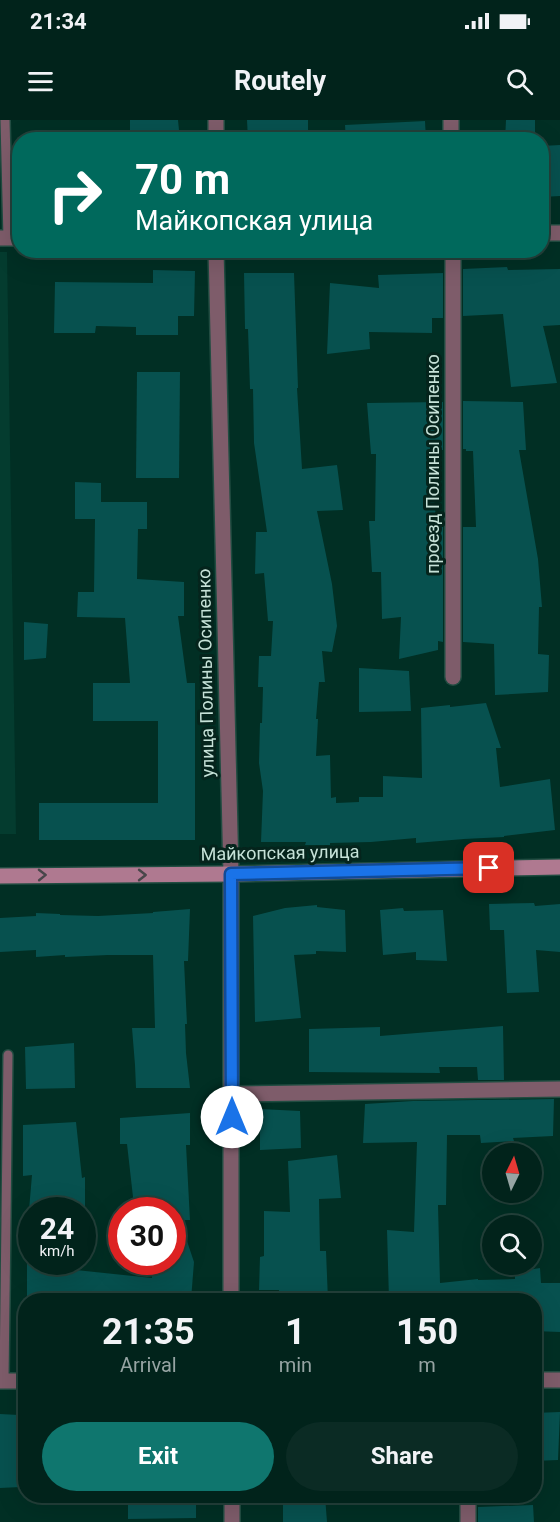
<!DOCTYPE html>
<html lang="en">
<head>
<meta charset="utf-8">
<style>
	body { margin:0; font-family:Roboto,sans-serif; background:#0b2b24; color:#f1f3f6; height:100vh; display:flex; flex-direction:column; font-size:22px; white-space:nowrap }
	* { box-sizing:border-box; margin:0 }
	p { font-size:20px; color:#96a4a3 }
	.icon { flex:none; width:33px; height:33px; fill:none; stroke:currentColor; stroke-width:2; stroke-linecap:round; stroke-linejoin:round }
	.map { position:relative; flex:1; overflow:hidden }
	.sheet { position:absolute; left:18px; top:1173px; width:524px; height:210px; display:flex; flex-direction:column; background:#01231b; border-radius:24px; box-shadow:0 6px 24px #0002,0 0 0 2px #23403a }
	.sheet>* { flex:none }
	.banner { position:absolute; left:12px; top:12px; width:537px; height:126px; border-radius:24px; box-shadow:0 6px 24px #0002,0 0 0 2px #23403a; background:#00695c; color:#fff; overflow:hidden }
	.needle { width:39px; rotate:5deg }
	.fabs { position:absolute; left:482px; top:1023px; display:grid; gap:12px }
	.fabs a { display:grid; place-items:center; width:60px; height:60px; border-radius:50%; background:#01231b; box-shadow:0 6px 24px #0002,0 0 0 2px #23403a; font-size:30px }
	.speed { position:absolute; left:18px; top:1077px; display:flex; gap:12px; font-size:30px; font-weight:700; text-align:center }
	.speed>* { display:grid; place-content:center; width:78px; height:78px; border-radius:50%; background:#01231b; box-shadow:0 6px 24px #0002,0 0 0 2px #23403a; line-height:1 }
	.speed small { font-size:15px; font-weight:400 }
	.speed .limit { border:9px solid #d22; background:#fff; color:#111 }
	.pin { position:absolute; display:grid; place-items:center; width:51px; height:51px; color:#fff; margin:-26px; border-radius:12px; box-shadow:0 3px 9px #0006 }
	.me { position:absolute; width:66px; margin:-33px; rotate:0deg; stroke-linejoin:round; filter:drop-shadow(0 0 4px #0008) }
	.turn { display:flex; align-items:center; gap:21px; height:126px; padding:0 24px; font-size:27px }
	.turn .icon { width:78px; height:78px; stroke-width:2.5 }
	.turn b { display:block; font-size:42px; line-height:51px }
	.eta { display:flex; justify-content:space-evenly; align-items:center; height:102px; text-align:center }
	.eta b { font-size:36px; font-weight:700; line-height:42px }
	.primary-button { display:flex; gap:12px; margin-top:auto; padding:12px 24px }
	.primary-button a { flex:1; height:69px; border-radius:36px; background:#0f766e; color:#fff; font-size:24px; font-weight:700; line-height:69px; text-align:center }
	.primary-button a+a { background:#0b2b24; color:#f1f3f6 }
	.status { display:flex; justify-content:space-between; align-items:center; height:42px; padding:0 30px; background:#01231b; direction:ltr }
	.status svg { height:16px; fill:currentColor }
	header { display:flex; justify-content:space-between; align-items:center; height:78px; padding:0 24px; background:#01231b; font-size:27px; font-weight:700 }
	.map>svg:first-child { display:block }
	.built { fill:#043c2f }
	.building { fill:#07514f }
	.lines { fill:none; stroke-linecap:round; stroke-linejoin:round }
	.lane-casing { stroke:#214c41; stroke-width:12 }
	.street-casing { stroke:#214c41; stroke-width:18 }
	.secondary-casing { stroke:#214c41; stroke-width:18 }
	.lane { stroke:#7e5c6a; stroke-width:9 }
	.street { stroke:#7e5c6a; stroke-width:15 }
	.secondary { stroke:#af7990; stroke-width:15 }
	.oneway { stroke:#49464a }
	.route-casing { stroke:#114b97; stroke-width:15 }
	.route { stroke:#1a73e8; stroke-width:10 }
	.labels { text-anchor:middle; stroke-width:6; stroke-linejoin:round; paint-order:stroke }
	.street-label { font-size:18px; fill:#c6e2d8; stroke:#05241c }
</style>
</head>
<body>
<div class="status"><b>21:34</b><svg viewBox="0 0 49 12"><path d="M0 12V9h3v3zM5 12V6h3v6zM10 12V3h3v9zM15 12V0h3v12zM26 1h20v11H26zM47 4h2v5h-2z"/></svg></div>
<header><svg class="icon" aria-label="menu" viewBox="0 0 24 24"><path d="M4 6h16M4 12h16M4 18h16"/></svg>Routely<svg class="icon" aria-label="search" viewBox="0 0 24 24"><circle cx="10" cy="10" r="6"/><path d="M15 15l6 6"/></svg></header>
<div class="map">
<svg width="560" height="1402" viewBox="0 0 560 1402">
	<rect width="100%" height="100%" fill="#012f24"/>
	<polygon class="built" points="0,132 7,132 16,714 0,714"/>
	<g class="building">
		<polygon points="130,0 178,0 180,20 130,20"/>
		<polygon points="247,0 308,0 308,20 248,20"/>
		<polygon points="506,0 535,0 535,20 505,20"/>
		<polygon points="425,1 426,20 346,20 345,5"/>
		<polygon points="560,25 560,76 542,77 542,26"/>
		<polygon points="507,147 508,150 560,149 560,205 543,206 557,263 511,267 503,194 463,196 463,149"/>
		<polygon points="153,150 195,151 194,196 178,196 178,215 136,215 136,207 96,206 95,213 54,213 55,162 153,163"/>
		<polygon points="244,153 294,153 298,268 297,268 302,349 337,345 343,390 317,391 332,464 337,506 332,532 322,531 325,562 319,562 316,599 318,599 316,636 330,635 331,678 336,677 336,683 359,682 359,677 383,677 383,656 422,658 421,588 450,585 450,587 486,583 501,628 496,628 500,667 550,659 555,710 504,716 504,717 464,719 416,723 416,718 371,722 330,723 330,725 305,725 306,722 261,722 263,671 259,643 260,603 262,603 263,567 258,567 259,536 271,536 273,501 268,501 264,453 255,454 256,412 267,412 254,323 253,269 250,269 248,209 245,209"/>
		<polygon points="443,153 443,198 432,198 432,213 369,212 370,229 327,234 330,163 379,168 378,155"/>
		<polygon points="137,252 180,252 179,358 136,358"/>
		<polygon points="463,281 523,282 526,330 519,330 538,439 542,487 539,487 538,534 549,535 548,572 495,575 494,524 463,522 463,407 476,407 473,331 466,331 466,329 463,329"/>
		<polygon points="443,282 443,330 429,331 437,407 443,407 443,522 438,521 438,530 399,539 401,497 382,499 381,452 372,452 369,401 375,401 376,334 371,334 367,283"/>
		<polygon points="75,362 101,363 101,382 147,382 147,409 138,409 137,459 184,462 184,496 178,496 187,563 195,563 195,720 39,720 39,683 158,683 158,601 93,601 93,563 130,563 125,498 77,497 78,472 94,472 95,399 75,399"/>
		<polygon points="24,502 48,504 46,538 24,540"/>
		<polygon points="359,548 409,551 411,591 359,592"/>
		<polygon points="534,783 535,786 560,784 560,832 536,830 539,872 507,873 504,810 490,810 489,784"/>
		<polygon points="317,785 317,787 345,790 346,832 316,831 316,834 294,835 301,898 255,902 253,796 285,788"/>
		<polygon points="403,788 404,791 443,790 447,841 416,840 416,832 383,835 380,790"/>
		<polygon points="190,789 188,841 184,841 187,904 185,904 186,933 190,968 136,968 135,945 132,908 155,908 153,835 108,835 65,837 65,835 36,837 36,830 0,832 0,798 36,796 36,793 60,794 60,795 98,796 153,793 153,792"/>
		<polygon points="503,906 504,960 478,960 477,947 439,947 440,953 309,952 309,909 380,907 380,916"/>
		<polygon points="74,923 75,968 26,969 25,927"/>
		<polygon points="554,979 553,1016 513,1018 514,1021 481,1023 480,1015 447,1015 446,1085 438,1085 440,1163 478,1159 478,1160 515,1159 515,1152 540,1148 541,1163 560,1163 560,1212 534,1211 534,1180 389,1180 387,1110 414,1112 417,1022 363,1023 365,984 413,981"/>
		<polygon points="260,989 300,991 301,1028 260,1030"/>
		<polygon points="190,993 190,1025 186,1025 190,1100 180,1100 194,1142 191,1180 27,1180 27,1142 75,1142 76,1150 152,1158 151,1142 172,1142 172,1090 133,1090 133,1077 127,1024 120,1024 120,998"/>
		<polygon points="76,1002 82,1058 85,1057 85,1090 29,1090 32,1055 23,1056 23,1005"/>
		<polygon points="337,1035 341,1078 319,1079 320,1131 326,1131 328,1180 278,1180 279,1170 259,1170 260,1137 264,1136 264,1091 290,1092 288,1041"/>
		<polygon points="560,1292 558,1340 534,1341 534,1293"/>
		<polygon points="0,1294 19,1295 21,1367 0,1368"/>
		<polygon points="128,1376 196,1376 196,1398 128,1399"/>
		<polygon points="283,1376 325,1376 327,1402 283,1402"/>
		<polygon points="533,1385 534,1402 478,1402 478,1387"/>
	</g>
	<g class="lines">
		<defs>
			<g id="lane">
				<polyline points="5,0 8,118"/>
				<polyline points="4,1261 8,935"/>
			</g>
			<g id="street">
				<polyline points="216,0 216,20"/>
				<polyline points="451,0 451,20"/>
				<polyline points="542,113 560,113"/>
				<polyline points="0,118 20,118"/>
				<polyline points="216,130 231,754 231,1180"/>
				<polyline points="453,130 453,557"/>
				<polyline points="232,974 560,969"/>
				<polyline points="534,1260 560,1260"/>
				<polyline points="0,1261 26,1261"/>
				<polyline points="232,1376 232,1402"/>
				<polyline points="468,1402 468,1376"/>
			</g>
			<polyline id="secondary" points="0,756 231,754 560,747"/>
		</defs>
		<use href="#lane" class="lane-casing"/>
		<use href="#street" class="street-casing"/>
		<use href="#secondary" class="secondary-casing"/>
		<use href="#lane" class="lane"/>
		<use href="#street" class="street"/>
		<use href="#secondary" class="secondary"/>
	</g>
	<defs><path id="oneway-chevron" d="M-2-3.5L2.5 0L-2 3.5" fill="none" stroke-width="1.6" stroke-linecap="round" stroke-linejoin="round" transform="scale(1.5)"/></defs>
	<g class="oneway">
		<use href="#oneway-chevron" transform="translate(42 755) rotate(-1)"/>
		<use href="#oneway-chevron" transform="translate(142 755)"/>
	</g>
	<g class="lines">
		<defs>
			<polyline id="route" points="232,997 231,754 489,748"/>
		</defs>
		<use href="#route" class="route-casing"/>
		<use href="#route" class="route"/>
	</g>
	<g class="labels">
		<g class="street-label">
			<text transform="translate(433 344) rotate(-90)" y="6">проезд Полины Осипенко</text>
			<text transform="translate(206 553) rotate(-91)" y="6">улица Полины Осипенко</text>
			<text transform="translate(280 733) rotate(-1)" y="6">Майкопская улица</text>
		</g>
	</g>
</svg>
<div class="fabs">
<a><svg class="needle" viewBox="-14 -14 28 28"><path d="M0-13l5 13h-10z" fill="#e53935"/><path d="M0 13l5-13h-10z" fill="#96a4a3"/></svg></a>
<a><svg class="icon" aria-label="search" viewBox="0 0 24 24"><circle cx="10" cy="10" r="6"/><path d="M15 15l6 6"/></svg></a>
</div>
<div class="speed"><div>24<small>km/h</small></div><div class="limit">30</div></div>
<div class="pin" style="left:489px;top:748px;background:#d93025"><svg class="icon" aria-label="arrive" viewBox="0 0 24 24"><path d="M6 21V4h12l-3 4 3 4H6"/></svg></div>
<svg class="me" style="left:232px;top:997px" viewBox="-20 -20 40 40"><circle r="19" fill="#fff"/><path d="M0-13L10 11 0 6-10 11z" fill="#1a73e8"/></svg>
<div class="banner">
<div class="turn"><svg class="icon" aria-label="right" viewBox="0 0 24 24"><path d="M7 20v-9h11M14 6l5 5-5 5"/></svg><div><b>70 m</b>Майкопская улица</div></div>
</div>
<section class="sheet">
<div class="eta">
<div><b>21:35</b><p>Arrival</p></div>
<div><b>1</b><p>min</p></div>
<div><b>150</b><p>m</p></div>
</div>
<div class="primary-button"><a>Exit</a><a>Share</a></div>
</section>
</div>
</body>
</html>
